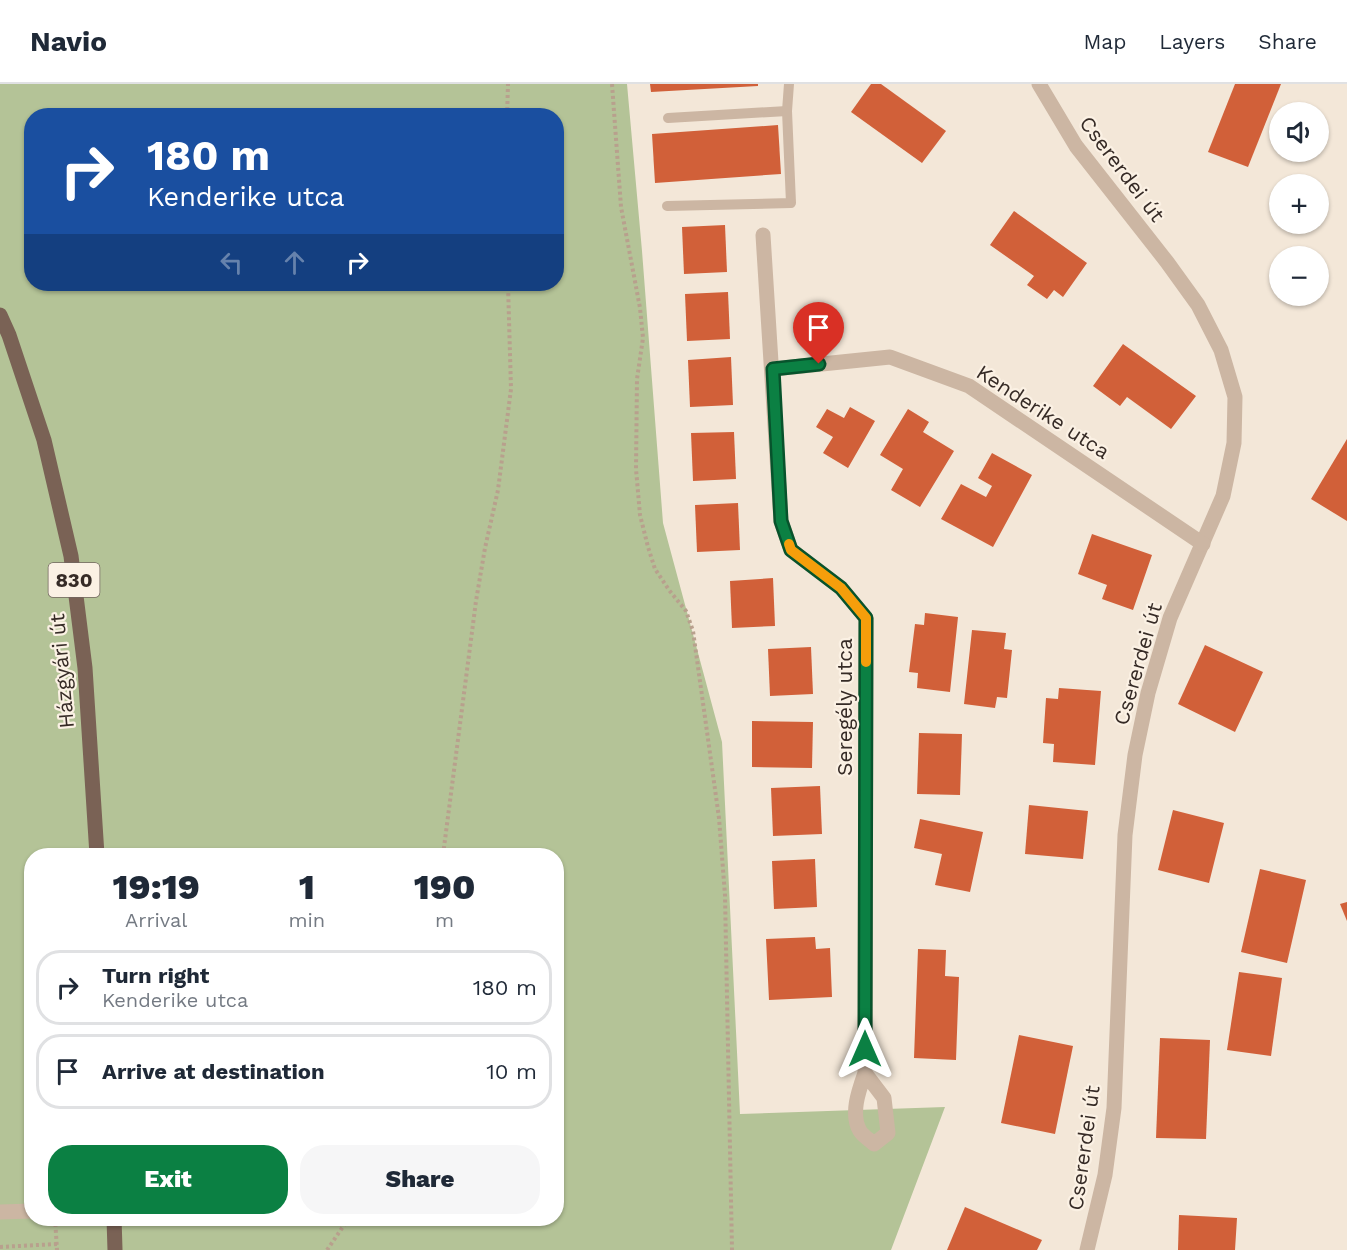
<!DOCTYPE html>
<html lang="en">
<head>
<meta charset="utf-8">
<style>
	body { margin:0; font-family:"Work Sans",sans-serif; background:#f6f6f7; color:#1f2937; height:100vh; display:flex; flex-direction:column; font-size:22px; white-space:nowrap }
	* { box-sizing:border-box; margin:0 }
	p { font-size:20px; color:#747a83 }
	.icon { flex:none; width:33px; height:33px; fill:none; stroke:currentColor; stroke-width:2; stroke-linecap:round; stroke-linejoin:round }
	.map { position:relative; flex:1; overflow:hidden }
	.side { position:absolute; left:24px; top:764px; width:540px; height:378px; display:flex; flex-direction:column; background:#fff; border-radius:24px; box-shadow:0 2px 4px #0004 }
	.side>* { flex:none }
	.hud { position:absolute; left:24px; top:24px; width:540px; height:183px; border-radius:24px; box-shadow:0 2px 4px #0004; background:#1a4fa0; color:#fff; overflow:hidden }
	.fabs { position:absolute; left:1269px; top:18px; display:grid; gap:12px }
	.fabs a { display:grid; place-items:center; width:60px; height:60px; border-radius:50%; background:#fff; box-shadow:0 2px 4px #0004; font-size:30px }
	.pin { position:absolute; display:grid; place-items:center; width:51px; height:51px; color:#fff; margin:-62px -26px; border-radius:50% 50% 50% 0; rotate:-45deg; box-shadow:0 0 6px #0007 }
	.pin .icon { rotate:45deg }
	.me { position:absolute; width:66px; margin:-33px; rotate:0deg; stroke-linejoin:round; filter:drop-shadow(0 0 4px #0008) }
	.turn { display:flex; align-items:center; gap:21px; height:126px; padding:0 24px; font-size:27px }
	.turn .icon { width:78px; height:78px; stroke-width:2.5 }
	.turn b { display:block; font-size:42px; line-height:51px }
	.lanes { display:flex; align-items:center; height:57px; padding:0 24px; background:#0003; justify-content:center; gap:30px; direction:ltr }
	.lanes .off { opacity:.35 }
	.eta { display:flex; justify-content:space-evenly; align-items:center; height:102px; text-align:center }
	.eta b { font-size:36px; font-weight:800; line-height:42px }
	.cta { display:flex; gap:12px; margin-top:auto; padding:12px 24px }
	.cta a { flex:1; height:69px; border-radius:24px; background:#0b8043; color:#fff; font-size:24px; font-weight:800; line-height:69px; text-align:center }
	.cta a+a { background:#f6f6f7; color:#1f2937 }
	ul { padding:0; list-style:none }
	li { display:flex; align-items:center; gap:18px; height:75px; margin:0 12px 9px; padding:0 12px; border:3px solid #e0e1e3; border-radius:24px }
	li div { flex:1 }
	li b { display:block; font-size:22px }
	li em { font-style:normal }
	header { display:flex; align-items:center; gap:36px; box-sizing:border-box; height:84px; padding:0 30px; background:#fff; border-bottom:2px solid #e0e1e3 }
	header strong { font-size:28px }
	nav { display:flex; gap:33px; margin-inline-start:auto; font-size:21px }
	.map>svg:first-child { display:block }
	.green { fill:#b4c397; fill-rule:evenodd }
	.building { fill:#d16039 }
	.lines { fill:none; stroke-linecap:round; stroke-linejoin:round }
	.path { stroke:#b8a08d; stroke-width:4; stroke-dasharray:3 3; stroke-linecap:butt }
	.service { stroke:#ccb6a3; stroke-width:10 }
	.minor { stroke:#ccb6a3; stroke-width:15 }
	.primary { stroke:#7a6255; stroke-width:15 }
	.route-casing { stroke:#07532c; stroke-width:15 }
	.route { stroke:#0b8043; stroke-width:10 }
	.slow { stroke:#f59e0b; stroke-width:10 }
	.labels { text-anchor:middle; stroke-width:4.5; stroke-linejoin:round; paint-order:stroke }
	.shield { fill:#fbf1e4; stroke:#71665f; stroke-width:1.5 }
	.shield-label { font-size:20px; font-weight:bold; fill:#362b26 }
	.street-label { font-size:21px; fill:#362b26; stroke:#fbf1e4 }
</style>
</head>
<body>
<header>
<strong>Navio</strong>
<nav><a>Map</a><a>Layers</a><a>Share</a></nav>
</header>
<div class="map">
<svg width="1347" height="1166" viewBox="0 0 1347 1166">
	<rect width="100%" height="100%" fill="#f3e7d8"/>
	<path class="green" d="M0,0H627L642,167L663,439L722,658L740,1030L945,1023L891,1166H0ZM32,32H556V200H32ZM32,771H556V1134H32Z"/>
	<g class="building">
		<polygon points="650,0 758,0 758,2 651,8"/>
		<polygon points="871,0 881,0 946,47 922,79 851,28"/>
		<polygon points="1235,0 1281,0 1248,83 1208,68"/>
		<polygon points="778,41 781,90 655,99 652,50"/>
		<polygon points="1014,127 1087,179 1063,213 1054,206 1047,215 1027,201 1034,192 990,161"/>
		<polygon points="725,141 727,188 684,190 682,143"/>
		<polygon points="728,208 730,255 687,257 685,210"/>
		<polygon points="1123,260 1196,312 1171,345 1127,313 1120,322 1093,302"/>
		<polygon points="731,273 733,321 690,323 688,276"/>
		<polygon points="850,323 875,337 848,384 823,369 833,353 816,343 827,325 844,334"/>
		<polygon points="908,325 929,338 923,348 954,367 920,423 891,406 903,385 880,371"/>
		<polygon points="734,348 736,395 693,397 691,349"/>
		<polygon points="1347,355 1347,437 1311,415"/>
		<polygon points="992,369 1032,391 993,463 941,435 961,400 986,413 992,402 978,394"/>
		<polygon points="738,419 740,466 697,468 695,421"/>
		<polygon points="1092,450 1152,471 1133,526 1102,515 1107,501 1078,490"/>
		<polygon points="773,494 775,542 732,544 730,497"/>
		<polygon points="925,529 958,533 950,608 917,604 918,589 909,588 915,540 924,541"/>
		<polygon points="972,546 1006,549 1004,565 1012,566 1007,614 997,613 995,624 964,620"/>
		<polygon points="1205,561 1263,588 1235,648 1178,620"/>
		<polygon points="811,563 813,610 770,612 768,565"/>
		<polygon points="1059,604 1101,607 1095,681 1053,678 1054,660 1043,659 1046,614 1058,615"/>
		<polygon points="752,637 813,638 812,684 752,683"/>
		<polygon points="919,649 962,650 960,711 917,710"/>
		<polygon points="820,702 822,750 773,752 771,704"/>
		<polygon points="1029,721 1088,727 1083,775 1025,770"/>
		<polygon points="1173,726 1224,739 1209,799 1158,786"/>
		<polygon points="920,735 983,748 970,808 935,801 942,770 914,764"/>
		<polygon points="815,775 817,823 774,825 772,777"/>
		<polygon points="1260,785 1306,796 1287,879 1241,868"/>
		<polygon points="1347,818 1347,837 1340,820"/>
		<polygon points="815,853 816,865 830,864 832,913 769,916 766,855"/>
		<polygon points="918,865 946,866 945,892 959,893 956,976 914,974"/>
		<polygon points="1239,888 1282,894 1271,972 1227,966"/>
		<polygon points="1019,951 1073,962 1055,1050 1001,1039"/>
		<polygon points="1160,954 1210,956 1206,1055 1156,1054"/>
		<polygon points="965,1123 1042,1156 1037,1166 947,1166"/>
		<polygon points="1179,1131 1237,1134 1235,1166 1178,1166"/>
	</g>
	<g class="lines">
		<g class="path">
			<polyline points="612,0 621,123 640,224 643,254 637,295 636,385 640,431 648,463 655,485 669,506 686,527 693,547 719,734 725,811 732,1166"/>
			<polyline points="507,32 508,0"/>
			<polyline points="443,771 476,517 485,464 498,406 511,305 508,200"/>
			<polyline points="55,1134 57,1166"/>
			<polyline points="0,1163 57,1160"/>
			<polyline points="327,1166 349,1134"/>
		</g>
		<g class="service">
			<polyline points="668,34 787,27"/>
			<polyline points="667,122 791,119 787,27 789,0"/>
		</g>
		<g class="minor">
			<polyline points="1039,0 1076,62 1167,178 1198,221 1221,266 1235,313 1234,359 1223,412 1170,534 1148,609 1135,671 1125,751 1114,1024 1105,1091 1087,1166"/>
			<path d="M763,151L781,437L791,466L841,504L866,534L865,989C859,1006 850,1030 860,1047C863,1052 870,1056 874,1060L888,1049L884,1014L865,989"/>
			<polyline points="773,285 890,273 969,302 1203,460"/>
			<polyline points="0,1128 32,1127"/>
		</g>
		<g class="primary">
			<polyline points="0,231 9,251 44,356 71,472 85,584 97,771"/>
			<polyline points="114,1134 115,1166"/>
		</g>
	</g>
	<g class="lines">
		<defs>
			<polyline id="route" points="819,280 773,285 781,437 791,466 841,504 866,534 865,965"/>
		</defs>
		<use href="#route" class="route-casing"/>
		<use href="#route" class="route"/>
		<polyline class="slow" points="789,460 791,466 841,504 866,534 866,578"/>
	</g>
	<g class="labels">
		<rect class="shield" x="48.5" y="479" width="51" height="34" rx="4.5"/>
		<g class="shield-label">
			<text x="74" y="503">830</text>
		</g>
		<g class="street-label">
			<text transform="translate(1122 85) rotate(53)" y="7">Csererdei út</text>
			<text transform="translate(1043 328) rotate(33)" y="7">Kenderike utca</text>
			<text transform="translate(1138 580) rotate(-74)" y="7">Csererdei út</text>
			<text transform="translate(62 587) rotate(-95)" y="7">Házgyári út</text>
			<text transform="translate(845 623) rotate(-90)" y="7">Seregély utca</text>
			<text transform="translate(1084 1064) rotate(-82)" y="7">Csererdei út</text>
		</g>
	</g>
</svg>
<div class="fabs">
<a><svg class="icon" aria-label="sound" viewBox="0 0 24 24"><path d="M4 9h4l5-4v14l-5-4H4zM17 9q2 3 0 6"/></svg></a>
<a>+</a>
<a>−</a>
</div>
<div class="pin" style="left:819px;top:280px;background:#d93025"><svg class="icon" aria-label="arrive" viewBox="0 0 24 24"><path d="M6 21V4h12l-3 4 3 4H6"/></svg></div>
<svg class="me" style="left:865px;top:965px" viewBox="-20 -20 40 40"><path d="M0-17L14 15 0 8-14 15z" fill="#0b8043" stroke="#fff" stroke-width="4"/></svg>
<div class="hud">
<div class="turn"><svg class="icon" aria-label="right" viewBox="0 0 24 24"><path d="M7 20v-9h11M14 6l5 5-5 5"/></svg><div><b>180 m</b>Kenderike utca</div></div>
<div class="lanes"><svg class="icon off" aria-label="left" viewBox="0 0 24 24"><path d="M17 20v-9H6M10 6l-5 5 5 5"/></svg><svg class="icon off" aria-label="ahead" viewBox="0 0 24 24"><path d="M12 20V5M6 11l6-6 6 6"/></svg><svg class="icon" aria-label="right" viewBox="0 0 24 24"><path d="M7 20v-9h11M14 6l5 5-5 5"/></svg></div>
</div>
<section class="side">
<div class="eta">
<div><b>19:19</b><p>Arrival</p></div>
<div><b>1</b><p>min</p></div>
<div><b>190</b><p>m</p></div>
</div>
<ul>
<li><svg class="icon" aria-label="right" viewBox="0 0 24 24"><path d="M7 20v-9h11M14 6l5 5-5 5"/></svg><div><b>Turn right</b><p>Kenderike utca</p></div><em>180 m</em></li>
<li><svg class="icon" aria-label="arrive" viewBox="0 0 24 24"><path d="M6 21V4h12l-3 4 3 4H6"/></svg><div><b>Arrive at destination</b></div><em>10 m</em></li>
</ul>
<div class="cta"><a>Exit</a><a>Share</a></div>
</section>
</div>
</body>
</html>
